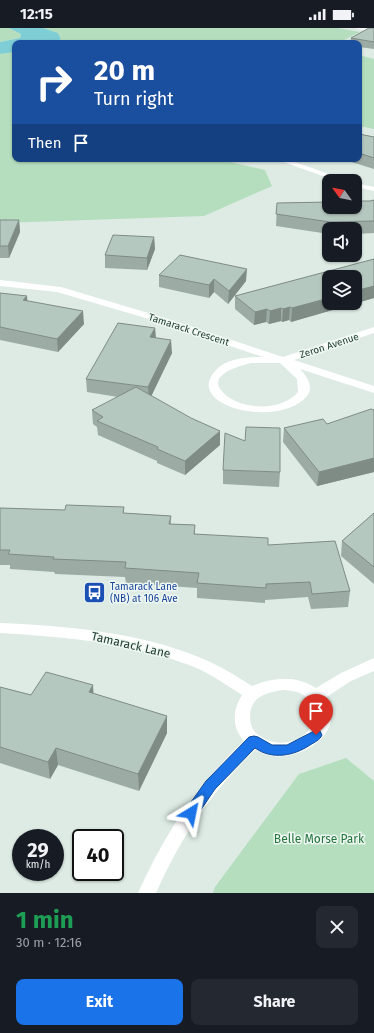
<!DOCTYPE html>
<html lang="en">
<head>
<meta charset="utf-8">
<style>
	body { margin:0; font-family:"Fira Sans",sans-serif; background:#242831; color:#f1f3f6; height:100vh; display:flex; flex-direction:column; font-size:15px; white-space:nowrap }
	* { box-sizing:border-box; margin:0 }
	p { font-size:13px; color:#9ea1a6 }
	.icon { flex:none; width:22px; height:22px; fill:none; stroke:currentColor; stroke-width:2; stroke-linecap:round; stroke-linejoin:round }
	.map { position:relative; height:865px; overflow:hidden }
	.panel { display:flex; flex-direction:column; background:#171b24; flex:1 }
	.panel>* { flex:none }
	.top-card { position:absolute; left:12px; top:12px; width:350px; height:122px; border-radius:8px; box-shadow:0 1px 3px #0004; background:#1a4fa0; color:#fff; overflow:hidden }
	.needle { width:26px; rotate:303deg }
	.buttons { position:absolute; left:322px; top:146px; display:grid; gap:8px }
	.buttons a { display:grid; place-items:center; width:40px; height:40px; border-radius:8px; background:#171b24; box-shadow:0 1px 3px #0004; font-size:20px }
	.speed { position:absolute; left:12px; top:801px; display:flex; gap:8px; font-size:20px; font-weight:700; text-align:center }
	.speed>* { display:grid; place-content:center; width:52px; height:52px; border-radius:50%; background:#171b24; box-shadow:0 1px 3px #0004; line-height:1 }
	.speed small { font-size:10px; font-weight:400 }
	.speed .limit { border:2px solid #111; border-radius:6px; background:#fff; color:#111 }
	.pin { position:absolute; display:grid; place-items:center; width:34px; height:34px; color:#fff; margin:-41px -17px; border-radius:50% 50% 50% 0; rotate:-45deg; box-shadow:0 0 4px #0007 }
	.pin .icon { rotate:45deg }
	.me { position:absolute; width:44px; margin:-22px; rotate:35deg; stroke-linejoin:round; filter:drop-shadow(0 0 3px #0008) }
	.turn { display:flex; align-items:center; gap:14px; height:84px; padding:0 16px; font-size:18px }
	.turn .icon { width:52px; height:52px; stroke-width:2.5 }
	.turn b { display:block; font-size:28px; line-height:34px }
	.then { display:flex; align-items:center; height:38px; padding:0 16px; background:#0003; gap:8px; font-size:15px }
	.round { display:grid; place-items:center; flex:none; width:42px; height:42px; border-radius:8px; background:#242831 }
	.head { display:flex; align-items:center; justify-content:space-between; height:68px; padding:0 16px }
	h1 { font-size:24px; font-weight:700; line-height:30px; color:#1e9e55 }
	.cta { display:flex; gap:8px; margin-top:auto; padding:8px 16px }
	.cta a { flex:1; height:46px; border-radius:8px; background:#1a73e8; color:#fff; font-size:16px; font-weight:700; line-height:46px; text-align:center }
	.cta a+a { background:#242831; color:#f1f3f6 }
	.status { display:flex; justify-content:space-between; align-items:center; height:28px; padding:0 20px; background:#171b24; direction:ltr }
	.status svg { height:11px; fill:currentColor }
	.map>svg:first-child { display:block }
	.green { fill:#b4debd }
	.water { fill:#7fcdd5 }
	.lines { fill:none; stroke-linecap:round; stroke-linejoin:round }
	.minor { fill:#fff; fill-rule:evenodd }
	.wall { fill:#9caca4 }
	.shaded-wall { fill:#7f8c86 }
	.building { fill:#b5c8bf; stroke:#7f8c86 }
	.route { fill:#1a73e8; stroke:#114b97 }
	.labels { text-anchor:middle; stroke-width:3; stroke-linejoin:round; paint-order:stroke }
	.street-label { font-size:10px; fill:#1e3b31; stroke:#eef7f2 }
	.transit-label { font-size:10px; fill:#164399; stroke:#eef7f2; text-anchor:start }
	.near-street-label { font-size:12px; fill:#1e3b31; stroke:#eef7f2 }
	.near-park-label { font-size:12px; fill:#25753f; stroke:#eef7f2 }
</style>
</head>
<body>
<div class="status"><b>12:15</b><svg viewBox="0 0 49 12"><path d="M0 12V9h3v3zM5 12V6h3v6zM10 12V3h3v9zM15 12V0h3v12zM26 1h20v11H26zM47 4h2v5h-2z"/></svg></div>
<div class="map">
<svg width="374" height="865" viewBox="0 0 374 865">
	<rect width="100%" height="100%" fill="#ddebe4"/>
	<g class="green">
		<polygon points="0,0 9,0 21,6 20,10 0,14"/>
		<polygon points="43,0 338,0 360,4 338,15 54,15 61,11 58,5"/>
		<polygon points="15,24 15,131 217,131 265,142 272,158 204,188 0,195 0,26"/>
		<polygon points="359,27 374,31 374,101 359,98"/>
		<polygon points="346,730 374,753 374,865 213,865 215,859 299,746"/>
	</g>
	<polygon class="water" points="9,0 43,0 58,5 61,11 54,15 15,15 15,24 0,26 0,14 20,10 21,6"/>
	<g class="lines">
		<g class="minor">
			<polygon points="355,0 374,1 374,5"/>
			<polygon points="275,131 286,131 349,153 337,153"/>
			<polygon points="355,155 374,159 374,163 355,159"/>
			<path d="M0,252L61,259L165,290L283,329L374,299V305L294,332L374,358V365L300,341C307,348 314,359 307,368C281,401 183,379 215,343C226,330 248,329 263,329L159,294L57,264L0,258ZM252,335H280L297,351L298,364C282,384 237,383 221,362C208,346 242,337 252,335Z"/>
			<path d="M0,595C67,598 139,604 201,630C219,637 236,648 252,658C273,649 296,647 316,660L341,645L374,630V643L351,653L325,670C327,675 330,681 331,687C333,713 295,732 273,728C267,727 261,724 255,722C212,763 180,810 156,865H138C164,807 197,756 244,713C231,699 233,681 242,667C225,656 208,644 189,637C129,614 63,609 0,605ZM285,662C290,663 295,663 300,665C315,673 319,691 308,703C294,719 268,718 254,703C251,699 250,693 250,688C251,667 268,664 285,662Z"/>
		</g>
	</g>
	<g class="wall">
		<polygon points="374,0 374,21 359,19 359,15 350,15 351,10"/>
		<polygon points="359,106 374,109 374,141 342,131 359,131"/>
		<polygon points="374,172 374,205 355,206 355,201 329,201 329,206 276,198 277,175 370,173"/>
		<polygon points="0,192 19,192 20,204 9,230 0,230"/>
		<polygon points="154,209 155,221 147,242 105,240 105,227"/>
		<polygon points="374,231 374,270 291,294 289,292 282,294 281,293 269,296 266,294 254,297 235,281 235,268"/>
		<polygon points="159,247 246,253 228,276 214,264 209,270 159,259"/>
		<polygon points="0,265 27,268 27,273 84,296 58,324 0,312"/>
		<polygon points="155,300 156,310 172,325 151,368 220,417 185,447 157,435 157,433 98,407 97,399 93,396 92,382 118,369 87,364 86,351"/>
		<polygon points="374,382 374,444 317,458 283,414 284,400 327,396"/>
		<polygon points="223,442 280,444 279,459 223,456"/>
		<polygon points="124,479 124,485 171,488 171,496 195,497 195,506 268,517 350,563 348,579 311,581 308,569 265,572 265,575 197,570 197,560 126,555 125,549 55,546 54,544 10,541 10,537 0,537 0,480 65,482"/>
		<polygon points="374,485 374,556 341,528 342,513"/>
		<polygon points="93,657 93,666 167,705 139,763 58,737 50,751 0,735 0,659 31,667"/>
	</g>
	<g class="shaded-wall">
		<polygon points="19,192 20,204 9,230 8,218"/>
		<polygon points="154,209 155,221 147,242 147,230"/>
		<polygon points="247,241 246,253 228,276 229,263"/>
		<polygon points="214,251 214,264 209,270 209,257"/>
		<polygon points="374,258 374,270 291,294 292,280 329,270 329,275 355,275 355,263"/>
		<polygon points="27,268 28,280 23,272"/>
		<polygon points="290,279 289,292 282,294 283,281"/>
		<polygon points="281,280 281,293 269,296 270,283"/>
		<polygon points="267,281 266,294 254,297 255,284"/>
		<polygon points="83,283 84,296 58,324 57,311"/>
		<polygon points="155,300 156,314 150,309"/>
		<polygon points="171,312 172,325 149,373 148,359"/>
		<polygon points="220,403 220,417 185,447 185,433"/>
		<polygon points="374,430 374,444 317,458 319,444"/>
		<polygon points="93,657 94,674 89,664"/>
		<polygon points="167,688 167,705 139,763 138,746"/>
		<polygon points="56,720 58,737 50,751 48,734"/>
	</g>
	<g class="building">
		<polygon points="369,0 374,0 374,14 351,10"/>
		<polygon points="359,106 374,109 374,130 359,125"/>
		<polygon points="374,172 374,193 330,194 276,186 277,175 329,174 329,179 355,179 355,173 370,173"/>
		<polygon points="0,192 19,192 8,218 0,218"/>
		<polygon points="113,207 154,209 147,230 105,227"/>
		<polygon points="180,227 247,241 229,263 214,251 209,257 159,247"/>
		<polygon points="374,231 374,258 355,263 355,249 329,249 329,270 292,280 290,279 283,281 281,280 270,283 267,281 255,284 235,268"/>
		<polygon points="0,265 27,268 23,272 83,283 57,311 0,299"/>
		<polygon points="118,295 155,300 150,309 171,312 148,359 86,351"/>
		<polygon points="136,359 191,390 220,403 185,433 157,421 158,419 97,393 103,389 92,382"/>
		<polygon points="371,381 374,382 374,430 319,444 284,400 323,391 327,396"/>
		<polygon points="246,399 280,400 280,444 223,442 225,405 245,413"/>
		<polygon points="66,477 124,479 123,485 171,488 169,496 195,497 194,506 268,510 268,517 335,513 350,563 312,566 310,554 266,556 266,560 197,555 199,545 125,540 126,534 53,531 54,529 8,526 10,522 0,522 0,480 65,482"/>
		<polygon points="374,485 374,539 342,513"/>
		<polygon points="46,644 93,657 89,664 167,688 138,746 56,720 48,734 0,719 0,659 31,667"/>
	</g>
	<path class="route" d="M316,702L320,703L322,707C320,712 315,714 310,717C294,728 272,732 255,720L215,761L196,789L191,791L186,789L184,785L186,781L206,753L249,709L254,708L258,709L272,717H287Z"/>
	<defs>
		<symbol id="bus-square" viewBox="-11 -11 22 22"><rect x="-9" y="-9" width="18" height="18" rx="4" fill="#1a4fb4" stroke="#eef7f2"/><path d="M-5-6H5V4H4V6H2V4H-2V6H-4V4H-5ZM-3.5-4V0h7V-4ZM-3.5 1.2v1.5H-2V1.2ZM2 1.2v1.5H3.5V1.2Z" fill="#fff"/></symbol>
	</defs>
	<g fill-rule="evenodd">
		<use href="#bus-square" x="82" y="552" width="25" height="25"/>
	</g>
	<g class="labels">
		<g class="street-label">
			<text transform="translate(189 301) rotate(18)" y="4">Tamarack Crescent</text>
			<text transform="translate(329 317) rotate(-18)" y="4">Zeron Avenue</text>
		</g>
		<g class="transit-label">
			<text x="110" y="562">Tamarack Lane<tspan x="110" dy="12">(NB) at 106 Ave</tspan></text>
		</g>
		<g class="near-street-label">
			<text transform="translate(131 617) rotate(13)" y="4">Tamarack Lane</text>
		</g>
		<g class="near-park-label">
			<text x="319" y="815">Belle Morse Park</text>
		</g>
	</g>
</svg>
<div class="buttons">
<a><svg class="needle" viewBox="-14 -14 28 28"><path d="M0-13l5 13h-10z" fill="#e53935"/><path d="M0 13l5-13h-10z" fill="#9ea1a6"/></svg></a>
<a><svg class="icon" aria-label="sound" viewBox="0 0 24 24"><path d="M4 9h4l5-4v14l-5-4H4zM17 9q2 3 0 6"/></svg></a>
<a><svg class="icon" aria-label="layers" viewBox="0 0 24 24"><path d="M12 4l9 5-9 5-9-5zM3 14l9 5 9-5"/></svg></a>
</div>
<div class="speed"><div>29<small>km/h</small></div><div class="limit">40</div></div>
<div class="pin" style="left:316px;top:707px;background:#d93025"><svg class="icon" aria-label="arrive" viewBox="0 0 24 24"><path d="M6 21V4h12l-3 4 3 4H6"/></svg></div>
<svg class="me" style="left:191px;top:785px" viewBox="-20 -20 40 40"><path d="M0-17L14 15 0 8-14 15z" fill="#1a73e8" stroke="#fff" stroke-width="4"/></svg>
<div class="top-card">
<div class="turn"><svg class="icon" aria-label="right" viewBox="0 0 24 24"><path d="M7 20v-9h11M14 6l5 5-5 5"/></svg><div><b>20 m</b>Turn right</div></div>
<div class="then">Then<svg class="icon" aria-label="arrive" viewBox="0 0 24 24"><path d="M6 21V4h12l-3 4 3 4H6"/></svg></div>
</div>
</div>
<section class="panel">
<div class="head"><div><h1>1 min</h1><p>30 m · 12:16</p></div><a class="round"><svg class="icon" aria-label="close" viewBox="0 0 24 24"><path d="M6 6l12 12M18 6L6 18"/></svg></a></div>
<div class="cta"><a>Exit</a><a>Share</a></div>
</section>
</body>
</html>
